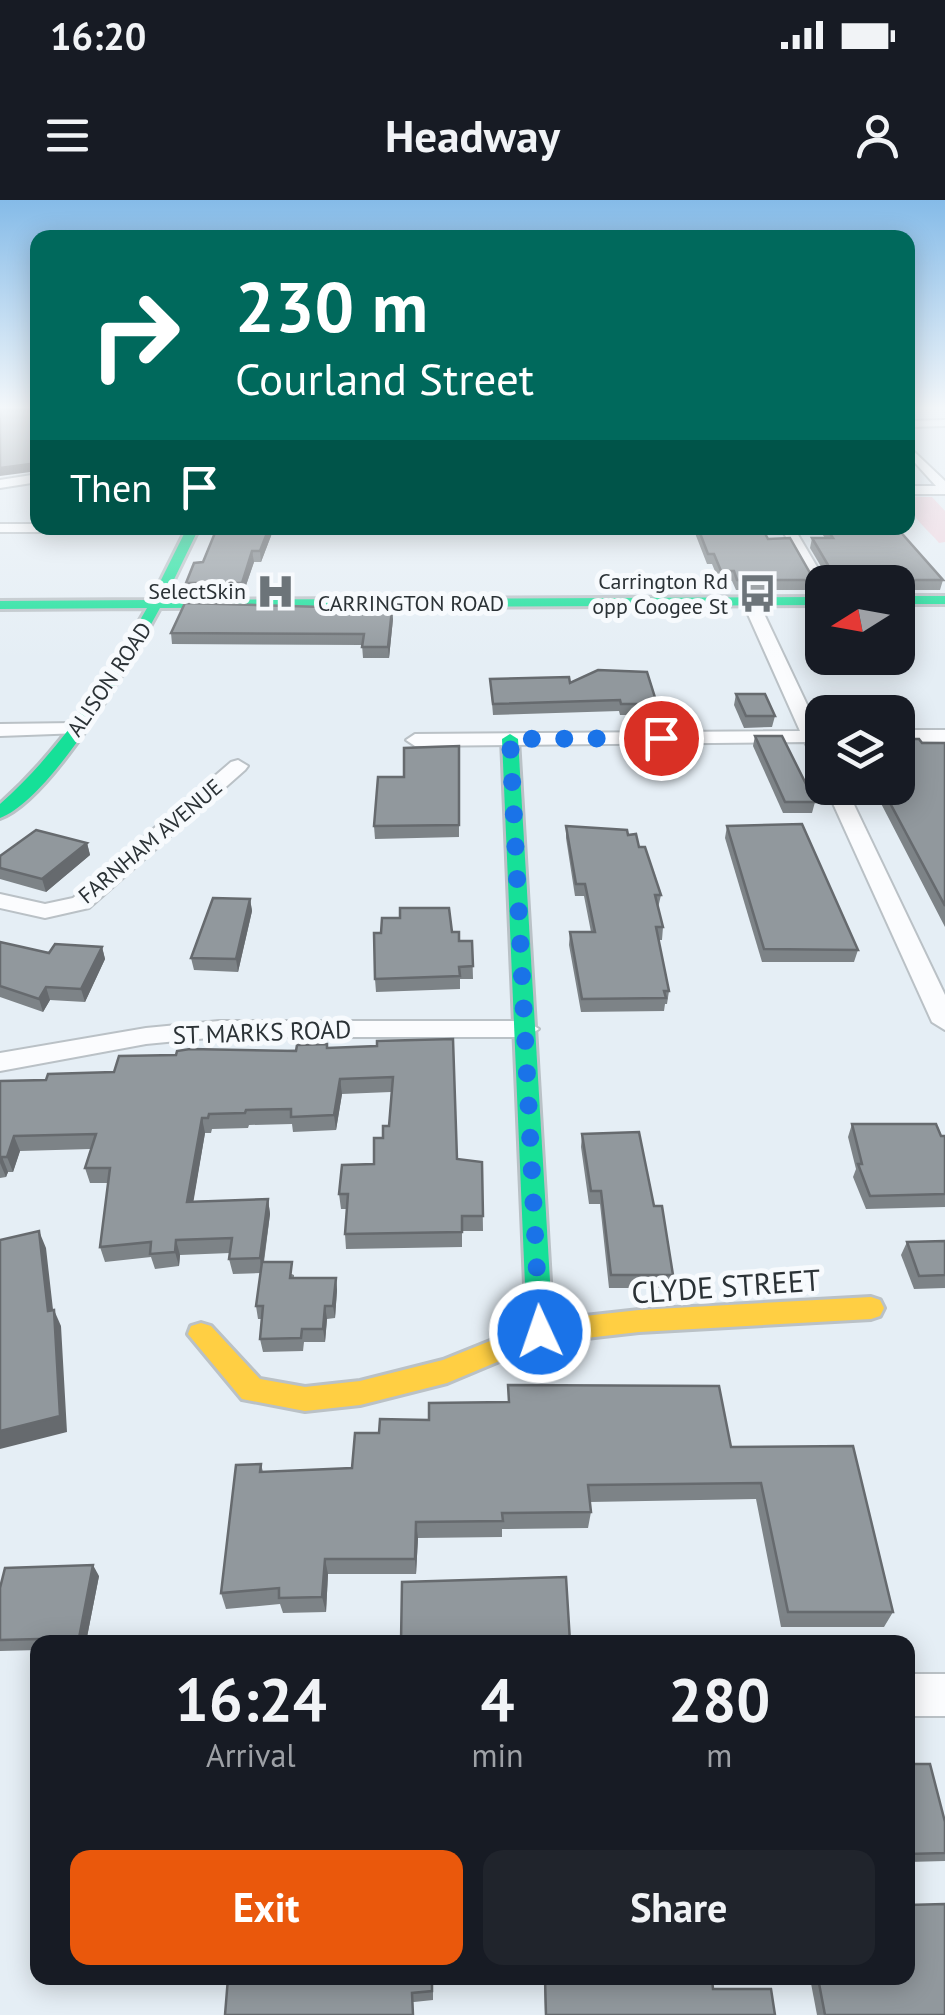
<!DOCTYPE html>
<html lang="en">
<head>
<meta charset="utf-8">
<style>
	body { margin:0; font-family:"PT Sans",sans-serif; background:#20242c; color:#f1f3f6; height:100vh; display:flex; flex-direction:column; font-size:38px; white-space:nowrap }
	* { box-sizing:border-box; margin:0 }
	p { font-size:32px; color:#9ea1a6 }
	.icon { flex:none; width:55px; height:55px; fill:none; stroke:currentColor; stroke-width:2; stroke-linecap:round; stroke-linejoin:round }
	.map { position:relative; flex:1; overflow:hidden }
	.side { position:absolute; left:30px; top:1435px; width:885px; height:350px; display:flex; flex-direction:column; background:#171b24; border-radius:20px; box-shadow:0 5px 25px #0003 }
	.side>* { flex:none }
	.top-card { position:absolute; left:30px; top:30px; width:885px; height:305px; border-radius:20px; box-shadow:0 5px 25px #0003; background:#00695c; color:#fff; overflow:hidden }
	.needle { width:65px; rotate:259deg }
	.fabs { position:absolute; left:805px; top:365px; display:grid; gap:20px }
	.fabs a { display:grid; place-items:center; width:110px; height:110px; border-radius:20px; background:#171b24; box-shadow:0 5px 25px #0003; font-size:50px }
	.pin { position:absolute; display:grid; place-items:center; width:85px; height:85px; color:#fff; margin:-42px; border:5px solid #fff; border-radius:50%; box-shadow:0 2px 10px #0007 }
	.me { position:absolute; width:110px; margin:-55px; rotate:357deg; stroke-linejoin:round; filter:drop-shadow(0 0 8px #0008) }
	.turn { display:flex; align-items:center; gap:35px; height:210px; padding:0 40px; font-size:45px }
	.turn .icon { width:130px; height:130px; stroke-width:2.5 }
	.turn b { display:block; font-size:70px; line-height:85px }
	.then { display:flex; align-items:center; height:95px; padding:0 40px; background:#0003; gap:20px; font-size:38px }
	.eta { display:flex; justify-content:space-evenly; align-items:center; height:170px; text-align:center }
	.eta b { font-size:60px; font-weight:800; line-height:70px }
	.action { display:flex; gap:20px; margin-top:auto; padding:20px 40px }
	.action a { flex:1; height:115px; border-radius:20px; background:#ea580c; color:#fff; font-size:40px; font-weight:800; line-height:115px; text-align:center }
	.action a+a { background:#20242c; color:#f1f3f6 }
	.status { display:flex; justify-content:space-between; align-items:center; height:70px; padding:0 50px; background:#171b24; direction:ltr }
	.status svg { height:28px; fill:currentColor }
	header { display:flex; justify-content:space-between; align-items:center; height:130px; padding:0 40px; background:#171b24; font-size:45px; font-weight:800 }
	.map>svg:first-child { display:block }
	.green { fill:#efd4de }
	.lines { fill:none; stroke-linecap:round; stroke-linejoin:round }
	.street-casing { stroke:#bac1c6; stroke-width:4 }
	.fast-casing { stroke:#bac1c6; stroke-width:6 }
	.slow-casing { stroke:#bac1c6; stroke-width:6 }
	.street { fill:#fbfcfe; fill-rule:evenodd }
	.fast { fill:#16e098; fill-rule:evenodd }
	.slow { fill:#ffcf43; fill-rule:evenodd }
	.wall { fill:#7d8387 }
	.shaded-wall { fill:#666a6e }
	.building { fill:#91989d; stroke:#666a6e; stroke-width:2.5 }
	.route { stroke:#1a73e8; stroke-width:18; stroke-dasharray:0 32.4 }
	.labels { text-anchor:middle; stroke-width:10; stroke-linejoin:round; paint-order:stroke }
	.far-poi-label { font-size:22px; fill:#2b3236; stroke:#f7fafd; text-anchor:end }
	.far-street-label { font-size:22px; fill:#2b3236; stroke:#f7fafd }
	.street-label { font-size:25px; fill:#2b3236; stroke:#f7fafd }
	.near-street-label { font-size:30px; fill:#2b3236; stroke:#f7fafd }
</style>
</head>
<body>
<div class="status"><b>16:20</b><svg viewBox="0 0 49 12"><path d="M0 12V9h3v3zM5 12V6h3v6zM10 12V3h3v9zM15 12V0h3v12zM26 1h20v11H26zM47 4h2v5h-2z"/></svg></div>
<header><svg class="icon" aria-label="menu" viewBox="0 0 24 24"><path d="M4 6h16M4 12h16M4 18h16"/></svg>Headway<svg class="icon" aria-label="person" viewBox="0 0 24 24"><circle cx="12" cy="8" r="4"/><path d="M4 21q1-7 8-7t8 7"/></svg></header>
<div class="map">
<svg width="945" height="1815" viewBox="0 0 945 1815">
	<rect width="100%" height="100%" fill="#e5eef5"/>
	<path class="green" d="M908,297H932L945,311V342L939,343C928,329 907,315 908,297Z"/>
	<g class="lines">
		<defs>
			<g id="street">
				<polygon points="945,220 945,226 908,227 908,221"/>
				<polygon points="908,246 945,281 945,294 908,294 908,286 936,286 908,255"/>
				<polygon points="38,274 38,282 0,288 0,280"/>
				<polygon points="0,324 38,324 38,328 154,328 147,332 0,332"/>
				<polygon points="781,328 794,328 826,382 822,382 822,392 815,388"/>
				<polygon points="750,396 758,401 819,530 822,531 822,564 815,562 805,542 415,546 406,540 415,534 800,531 742,401"/>
				<polygon points="75,523 84,529 81,533 0,536 0,524"/>
				<polygon points="945,530 945,542 898,541 898,530"/>
				<polygon points="238,560 248,566 245,570 89,708 45,718 0,708 0,694 45,704 73,698 231,562"/>
				<polygon points="826,588 846,588 945,795 945,830 932,822"/>
				<polygon points="219,821 526,821 539,829 526,837 219,837 146,844 0,871 0,853 146,828"/>
				<rect x="908" y="1474" width="37" height="42"/>
			</g>
			<g id="fast">
				<path d="M187,328H199L164,400L822,397V405L160,408C133,458 52,599 0,618V604C62,549 106,480 147,408L0,409V401L151,400Z"/>
				<rect x="898" y="396" width="47" height="8"/>
				<polygon points="510,534 518,539 553,1132 550,1140 540,1143 530,1140 527,1132 502,539"/>
			</g>
			<polygon id="slow" points="871,1097 880,1100 884,1108 880,1116 871,1119 639,1132 542,1143 447,1183 360,1205 305,1211 242,1199 188,1134 191,1126 201,1123 211,1126 260,1179 305,1187 360,1181 443,1160 540,1121 639,1110"/>
		</defs>
		<use href="#street" class="street-casing"/>
		<use href="#fast" class="fast-casing"/>
		<use href="#slow" class="slow-casing"/>
		<use href="#street" class="street"/>
		<use href="#fast" class="fast"/>
		<use href="#slow" class="slow"/>
	</g>
	<g class="wall">
		<polygon points="217,328 274,328 261,362 254,362 243,394 188,394 186,383 203,362"/>
		<polygon points="693,328 762,328 768,339 814,380 812,390 736,390 732,381 719,381 712,364 707,364"/>
		<polygon points="818,328 897,328 943,380 940,390 898,390 898,382 829,382 829,380 810,348 812,338 825,338"/>
		<polygon points="393,419 389,458 363,458 362,445 172,444 171,433"/>
		<polygon points="490,479 570,483 657,504 656,515 620,515 619,511 493,515"/>
		<polygon points="736,494 775,516 772,527 744,528 734,505"/>
		<polygon points="755,536 815,602 812,613 783,613 753,546"/>
		<polygon points="922,543 945,543 945,727 873,588 898,588"/>
		<polygon points="459,546 459,637 375,639 374,626 404,577"/>
		<polygon points="566,626 628,635 639,647 661,695 658,708 663,727 662,740 658,740 669,791 667,804 665,804 664,811 581,812 569,745 570,732 591,732 584,696 575,696 566,638"/>
		<polygon points="727,626 858,750 854,762 762,762 725,638"/>
		<polygon points="87,643 90,655 46,692 0,679 0,656"/>
		<polygon points="250,699 252,711 238,772 194,770 191,758"/>
		<polygon points="452,732 459,741 472,741 473,779 460,779 460,789 376,792 375,779"/>
		<polygon points="0,742 49,753 102,747 105,759 85,802 50,800 43,812 0,797"/>
		<polygon points="377,846 457,959 482,962 483,1031 462,1031 462,1047 346,1049 345,1034 347,1009 341,1009 339,994 374,964 389,926 391,892 342,894 336,930 293,932 292,924 249,925 248,928 212,929 211,933 205,933 193,1001 268,999 270,1014 264,1062 294,1075 294,1078 336,1078 337,1090 335,1118 327,1119 325,1142 304,1142 303,1151 263,1152 260,1139 262,1119 258,1119 256,1106 260,1073 233,1074 229,1059 230,1053 180,1055 179,1066 155,1069 151,1057 105,1062 100,1047 108,983 90,983 85,968 91,949 20,951 13,972 8,972 6,977 0,978 0,881 46,880 114,872 176,855"/>
		<polygon points="852,924 945,936 945,1007 866,1009 853,977 856,969 848,937"/>
		<polygon points="582,934 654,1006 673,1075 670,1088 609,1088 600,1004 589,1004 581,947"/>
		<polygon points="945,1041 945,1088 914,1089 901,1055 907,1042"/>
		<polygon points="508,1185 731,1247 893,1412 884,1427 781,1427 756,1299 590,1302 591,1312 588,1328 502,1329 502,1337 418,1338 416,1374 328,1374 326,1412 283,1413 280,1404 226,1409 221,1393 261,1264 263,1272 352,1268 379,1233 429,1220 508,1202"/>
		<polygon points="99,1376 86,1442 38,1442 38,1450 0,1451 0,1388"/>
		<polygon points="908,1564 945,1622 945,1661 908,1662"/>
		<polygon points="228,1778 433,1778 433,1800 414,1802"/>
		<polygon points="544,1778 712,1778 713,1789 775,1815 545,1815"/>
		<polygon points="810,1778 908,1778 945,1815 817,1815"/>
	</g>
	<g class="shaded-wall">
		<polygon points="38,263 38,271 0,276 0,268"/>
		<polygon points="269,328 274,328 261,362 260,351"/>
		<polygon points="252,351 254,362 243,394 242,383"/>
		<polygon points="392,409 393,419 389,458 388,447"/>
		<polygon points="87,643 90,655 46,692 42,679"/>
		<polygon points="250,699 252,711 238,772 236,759"/>
		<polygon points="102,747 105,759 85,802 81,789"/>
		<polygon points="46,787 50,800 43,812 39,799"/>
		<polygon points="340,879 342,894 336,930 334,915"/>
		<polygon points="202,918 205,933 191,1016 187,1002"/>
		<polygon points="14,936 20,951 13,972 7,957"/>
		<polygon points="2,957 8,972 6,977 0,963"/>
		<polygon points="268,999 270,1014 262,1073 260,1058"/>
		<polygon points="39,1031 46,1048 55,1127 54,1110 61,1126 67,1232 0,1249 0,1231"/>
		<polygon points="176,1040 180,1055 179,1066 175,1052"/>
		<polygon points="336,1078 337,1090 335,1118 333,1106"/>
		<polygon points="325,1106 327,1119 325,1142 323,1129"/>
		<polygon points="416,1322 418,1338 416,1374 415,1359"/>
		<polygon points="325,1359 328,1374 326,1412 322,1397"/>
		<polygon points="93,1365 99,1376 86,1442 81,1442 79,1438"/>
	</g>
	<g class="building">
		<polygon points="0,207 38,207 38,263 0,268"/>
		<polygon points="217,328 269,328 260,351 252,351 242,383 186,383 194,363 203,362"/>
		<polygon points="698,328 762,328 768,339 790,338 814,380 737,380 734,371 721,371 714,354 708,354"/>
		<polygon points="826,328 897,328 943,380 865,380 867,382 829,382 831,370 812,338 833,338"/>
		<polygon points="185,403 392,409 388,447 362,447 364,434 171,433"/>
		<polygon points="598,470 647,472 657,504 621,504 620,500 493,504 490,479 569,477 570,483"/>
		<polygon points="736,494 765,494 775,516 746,516"/>
		<polygon points="755,536 782,536 815,602 785,602"/>
		<polygon points="898,539 919,539 922,543 945,543 945,706 882,588 898,588"/>
		<polygon points="459,546 459,625 374,626 378,577 404,577 404,548"/>
		<polygon points="802,624 858,750 764,749 727,626"/>
		<polygon points="566,626 627,630 628,635 636,634 639,647 645,647 661,695 655,695 663,727 656,727 669,791 664,791 666,798 582,799 570,732 595,732 585,684 576,684"/>
		<polygon points="36,630 87,643 42,679 0,668 0,656"/>
		<polygon points="213,698 250,699 236,759 191,758"/>
		<polygon points="400,708 449,708 452,732 459,732 459,741 472,741 473,766 459,767 460,776 375,779 374,733 381,733 382,718 400,718"/>
		<polygon points="0,742 49,753 55,744 102,747 81,789 46,787 39,799 0,786"/>
		<polygon points="453,839 457,959 482,962 483,1016 462,1016 462,1032 345,1034 348,994 339,994 342,965 374,964 374,938 383,938 383,926 389,926 393,877 340,879 334,915 291,917 291,909 246,910 245,913 209,914 208,918 202,918 187,1002 268,999 260,1058 229,1059 232,1038 176,1040 175,1052 150,1054 151,1042 100,1047 110,968 85,968 96,934 14,936 7,957 2,957 0,962 0,881 46,880 48,874 114,872 119,856 176,855 177,851 190,849 296,851 297,845 327,844 327,848 377,846 377,841"/>
		<polygon points="852,924 936,924 941,936 945,936 945,994 870,996 858,964 862,964"/>
		<polygon points="639,932 654,1006 662,1006 673,1075 611,1075 601,991 591,991 582,934"/>
		<polygon points="39,1031 48,1111 54,1110 60,1216 0,1231 0,1040"/>
		<polygon points="945,1041 945,1075 919,1076 907,1042"/>
		<polygon points="262,1062 292,1062 290,1078 336,1078 333,1106 325,1106 323,1129 302,1129 301,1138 260,1139 263,1106 256,1106"/>
		<polygon points="508,1185 719,1186 731,1247 853,1246 893,1412 788,1412 761,1283 588,1285 591,1312 502,1313 503,1321 416,1322 415,1359 325,1359 322,1397 279,1398 279,1388 221,1393 236,1265 261,1264 260,1272 352,1268 355,1233 379,1233 380,1219 429,1220 429,1203 509,1202"/>
		<polygon points="93,1365 79,1438 0,1440 0,1388 5,1368"/>
		<polygon points="566,1377 570,1442 401,1442 402,1382"/>
		<polygon points="908,1564 930,1564 945,1622 945,1653 908,1654"/>
		<polygon points="945,1704 945,1815 825,1815 818,1778 908,1778 908,1705"/>
		<polygon points="228,1778 432,1778 432,1791 412,1793 413,1815 225,1815"/>
		<polygon points="545,1778 712,1778 713,1789 771,1789 775,1815 546,1815"/>
	</g>
	<linearGradient id="sky" x2="0" y2="1"><stop stop-color="#85bbe8"/><stop offset="0.45" stop-color="#f3f7fa"/><stop offset="1" stop-color="#f3f7fa" stop-opacity="0"/></linearGradient>
	<rect width="945" height="461" fill="url(#sky)"/>
	<g class="lines">
		<polyline class="route" points="540,1132 510,539 661,538"/>
	</g>
	<defs>
		<symbol id="hospital-bare" viewBox="-9 -9 18 18"><path d="M-5-5h3v3.5h4V-5h3V5h-3V1.5h-4V5h-3Z" fill="#6c7479" stroke="#f7fafd" stroke-width="2.5" paint-order="stroke"/></symbol>
		<symbol id="bus-bare" viewBox="-9 -9 18 18"><path d="M-5-6H5V4H4V6H2V4H-2V6H-4V4H-5ZM-3.5-4V0h7V-4ZM-3.5 1.2v1.5H-2V1.2ZM2 1.2v1.5H3.5V1.2Z" fill="#6c7479" stroke="#f7fafd" stroke-width="2.5" paint-order="stroke"/></symbol>
	</defs>
	<g fill-rule="evenodd">
		<use href="#hospital-bare" x="248" y="364" width="55" height="55"/>
		<use href="#bus-bare" x="730" y="366" width="55" height="55"/>
	</g>
	<g class="labels">
		<g class="far-poi-label">
			<text x="728" y="389">Carrington Rd<tspan x="728" dy="25">opp Coogee St</tspan></text>
			<text x="246" y="399">SelectSkin</text>
		</g>
		<g class="far-street-label">
			<text x="411" y="411">CARRINGTON ROAD</text>
			<text transform="translate(109 479) rotate(-56)" y="8">ALISON ROAD</text>
			<text transform="translate(150 641) rotate(-40)" y="8">FARNHAM AVENUE</text>
		</g>
		<g class="street-label">
			<text transform="translate(262 832) rotate(-2)" y="9">ST MARKS ROAD</text>
		</g>
		<g class="near-street-label">
			<text transform="translate(726 1087) rotate(-4)" y="10">CLYDE STREET</text>
		</g>
	</g>
</svg>
<div class="fabs">
<a><svg class="needle" viewBox="-14 -14 28 28"><path d="M0-13l5 13h-10z" fill="#e53935"/><path d="M0 13l5-13h-10z" fill="#9ea1a6"/></svg></a>
<a><svg class="icon" aria-label="layers" viewBox="0 0 24 24"><path d="M12 4l9 5-9 5-9-5zM3 14l9 5 9-5"/></svg></a>
</div>
<div class="pin" style="left:661px;top:538px;background:#d93025"><svg class="icon" aria-label="arrive" viewBox="0 0 24 24"><path d="M6 21V4h12l-3 4 3 4H6"/></svg></div>
<svg class="me" style="left:540px;top:1132px" viewBox="-20 -20 40 40"><circle r="17" fill="#1a73e8" stroke="#fff" stroke-width="3"/><path d="M0-11L8 9 0 5-8 9z" fill="#fff"/></svg>
<div class="top-card">
<div class="turn"><svg class="icon" aria-label="right" viewBox="0 0 24 24"><path d="M7 20v-9h11M14 6l5 5-5 5"/></svg><div><b>230 m</b>Courland Street</div></div>
<div class="then">Then<svg class="icon" aria-label="arrive" viewBox="0 0 24 24"><path d="M6 21V4h12l-3 4 3 4H6"/></svg></div>
</div>
<section class="side">
<div class="eta">
<div><b>16:24</b><p>Arrival</p></div>
<div><b>4</b><p>min</p></div>
<div><b>280</b><p>m</p></div>
</div>
<div class="action"><a>Exit</a><a>Share</a></div>
</section>
</div>
</body>
</html>
